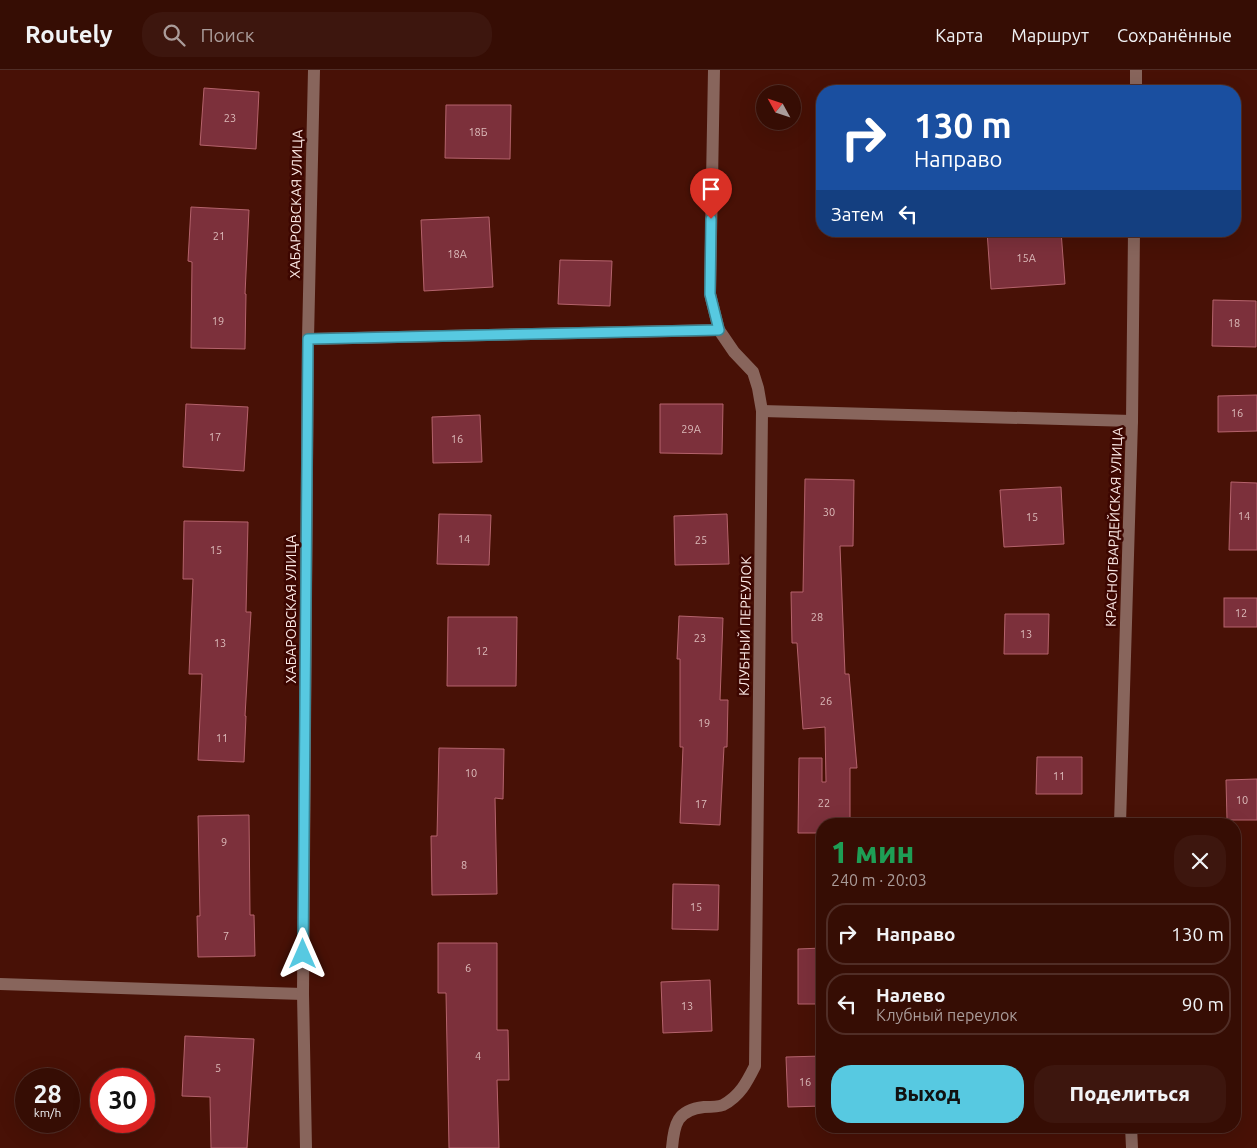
<!DOCTYPE html>
<html lang="ru">
<head>
<meta charset="utf-8">
<style>
	body { margin:0; font-family:Ubuntu,sans-serif; background:#3d160e; color:#f1f3f6; height:100vh; display:flex; flex-direction:column; font-size:19px; white-space:nowrap }
	* { box-sizing:border-box; margin:0 }
	p { font-size:16px; color:#aa9c9a }
	.icon { flex:none; width:28px; height:28px; fill:none; stroke:currentColor; stroke-width:2; stroke-linecap:round; stroke-linejoin:round }
	.map { position:relative; flex:1; overflow:hidden }
	.details { position:absolute; left:816px; top:748px; width:425px; height:315px; display:flex; flex-direction:column; background:#360d04; border-radius:20px; box-shadow:0 5px 20px #0002,0 0 0 1px #502d26 }
	.details>* { flex:none }
	.hud { position:absolute; left:816px; top:15px; width:425px; height:152px; border-radius:20px; box-shadow:0 5px 20px #0002,0 0 0 1px #502d26; background:#1a4fa0; color:#fff; overflow:hidden }
	.needle { width:32px; rotate:310deg }
	.buttons { position:absolute; left:756px; top:15px; display:grid; gap:10px }
	.buttons a { display:grid; place-items:center; width:45px; height:45px; border-radius:50%; background:#360d04; box-shadow:0 5px 20px #0002,0 0 0 1px #502d26; font-size:25px }
	.speed { position:absolute; left:15px; top:998px; display:flex; gap:10px; font-size:25px; font-weight:700; text-align:center }
	.speed>* { display:grid; place-content:center; width:65px; height:65px; border-radius:50%; background:#360d04; box-shadow:0 5px 20px #0002,0 0 0 1px #502d26; line-height:1 }
	.speed small { font-size:12px; font-weight:400 }
	.speed .limit { border:8px solid #d22; background:#fff; color:#111 }
	.pin { position:absolute; display:grid; place-items:center; width:42px; height:42px; color:#fff; margin:-51px -21px; border-radius:50% 50% 50% 0; rotate:-45deg; box-shadow:0 0 5px #0007 }
	.pin .icon { rotate:45deg }
	.me { position:absolute; width:55px; margin:-28px; rotate:0deg; stroke-linejoin:round; filter:drop-shadow(0 0 4px #0008) }
	.turn { display:flex; align-items:center; gap:18px; height:105px; padding:0 15px; font-size:22px }
	.turn .icon { width:65px; height:65px; stroke-width:2.5 }
	.turn b { display:block; font-size:35px; line-height:42px }
	.then { display:flex; align-items:center; height:48px; padding:0 15px; background:#0003; gap:10px; font-size:19px }
	.round { display:grid; place-items:center; flex:none; width:52px; height:52px; border-radius:20px; background:#3d160e }
	.headline { display:flex; align-items:center; justify-content:space-between; height:85px; padding:0 15px }
	h1 { font-size:30px; font-weight:800; line-height:38px; color:#1e9e55 }
	.action { display:flex; gap:10px; margin-top:auto; padding:10px 15px }
	.action a { flex:1; height:58px; border-radius:20px; background:#57c9e1; color:#111; font-size:20px; font-weight:800; line-height:58px; text-align:center }
	.action a+a { background:#3d160e; color:#f1f3f6 }
	ul { padding:0; list-style:none }
	li { display:flex; align-items:center; gap:15px; height:62px; margin:0 10px 8px; padding:0 5px; border:2px solid #502d26; border-radius:20px }
	li div { flex:1 }
	li b { display:block; font-size:19px }
	li em { font-style:normal }
	header { display:flex; align-items:center; gap:30px; box-sizing:border-box; height:70px; padding:0 25px; background:#360d04; border-bottom:1px solid #502d26 }
	header strong { font-size:24px }
	nav { display:flex; gap:28px; margin-inline-start:auto; font-size:18px }
	.search { width:350px; height:45px; background:#3d160e; display:flex; align-items:center; gap:12px; box-sizing:border-box; padding:0 18px; border-radius:20px; color:#aa9c9a; font-size:19px }
	.map>svg:first-child { display:block }
	.building { fill:#7c303b; stroke:#b5636c }
	.lines { fill:none; stroke-linecap:round; stroke-linejoin:round }
	.minor { stroke:#88655c; stroke-width:12 }
	.route-casing { stroke:#398392; stroke-width:12 }
	.route { stroke:#57c9e1; stroke-width:9 }
	.labels { text-anchor:middle; stroke-width:5; stroke-linejoin:round; paint-order:stroke }
	.number-label { font-size:11px; fill:#ddbcbb }
	.street-label { font-size:14px; fill:#fdeae6; stroke:#3c0600 }
</style>
</head>
<body>
<header>
<strong>Routely</strong>
<div class="search"><svg class="icon" aria-label="search" viewBox="0 0 24 24"><circle cx="10" cy="10" r="6"/><path d="M15 15l6 6"/></svg>Поиск</div>
<nav><a>Карта</a><a>Маршрут</a><a>Сохранённые</a></nav>
</header>
<div class="map">
<svg width="1257" height="1078" viewBox="0 0 1257 1078">
	<rect width="100%" height="100%" fill="#481106"/>
	<g class="building">
		<polygon points="204,18 259,22 256,79 200,75"/>
		<polygon points="446,35 511,35 510,89 445,88"/>
		<polygon points="191,137 249,140 245,224 246,224 245,279 191,278 192,192 188,191"/>
		<polygon points="489,147 493,217 424,221 421,150"/>
		<polygon points="987,161 1061,161 1065,214 991,219"/>
		<polygon points="560,190 612,191 610,236 558,234"/>
		<polygon points="1213,230 1256,231 1256,277 1212,276"/>
		<polygon points="1257,325 1257,361 1218,362 1218,326"/>
		<polygon points="186,334 248,337 244,401 183,397"/>
		<polygon points="660,334 723,334 722,384 660,383"/>
		<polygon points="480,345 482,392 433,393 432,347"/>
		<polygon points="805,409 854,410 853,476 840,476 845,604 849,604 857,698 850,698 850,754 822,754 822,763 798,763 799,688 822,688 822,712 826,712 825,657 803,659 797,573 792,573 791,522 803,522"/>
		<polygon points="1231,412 1257,413 1257,480 1229,480"/>
		<polygon points="1061,417 1064,474 1004,477 1000,420"/>
		<polygon points="439,444 491,445 489,495 437,494"/>
		<polygon points="727,444 729,494 675,495 674,446"/>
		<polygon points="184,451 248,452 246,542 251,542 245,646 246,646 244,692 198,690 202,604 189,604 193,509 183,509"/>
		<rect x="1224" y="528" width="33" height="29"/>
		<polygon points="1005,544 1049,544 1048,584 1004,584"/>
		<polygon points="679,546 723,548 720,630 728,630 727,677 724,677 720,755 680,753 683,677 680,677 680,589 677,589"/>
		<polygon points="448,547 517,547 516,616 447,616"/>
		<polygon points="439,678 504,679 503,729 495,728 497,824 432,825 431,766 437,766"/>
		<polygon points="1037,687 1082,687 1082,724 1036,724"/>
		<polygon points="1257,709 1257,750 1227,750 1226,710"/>
		<polygon points="249,745 250,845 254,845 255,886 198,887 197,846 200,846 198,746"/>
		<polygon points="673,814 719,815 718,860 672,859"/>
		<polygon points="438,873 497,873 497,960 508,960 509,1010 497,1010 499,1078 449,1078 446,923 438,923"/>
		<polygon points="822,878 822,934 798,934 798,879"/>
		<polygon points="710,910 712,961 663,963 661,912"/>
		<polygon points="185,966 254,969 247,1078 211,1078 210,1027 182,1026"/>
		<polygon points="822,986 822,1036 788,1037 786,987"/>
	</g>
	<g class="lines">
		<g class="minor">
			<polyline points="1136,21 1136,0"/>
			<polyline points="308,269 719,260"/>
			<polyline points="762,341 1132,351"/>
			<polyline points="1120,754 1132,351 1134,161"/>
			<polyline points="0,914 303,924"/>
			<polyline points="1131,1056 1132,1078"/>
			<polyline points="306,1078 303,924 308,269 314,0"/>
			<path d="M672,1078C674,1054 677,1040 704,1037C710,1037 718,1037 723,1035C740,1026 747,1012 755,996L762,341L758,318L753,302L734,282L719,260L710,224L714,0"/>
		</g>
	</g>
	<g class="lines">
		<defs>
			<polyline id="route" points="303,884 308,269 719,260 710,224 711,149"/>
		</defs>
		<use href="#route" class="route-casing"/>
		<use href="#route" class="route"/>
	</g>
	<g class="labels">
		<g class="number-label">
			<text x="230" y="52">23</text>
			<text x="478" y="66">18Б</text>
			<text x="219" y="170">21</text>
			<text x="457" y="188">18А</text>
			<text x="1026" y="192">15А</text>
			<text x="218" y="255">19</text>
			<text x="1234" y="257">18</text>
			<text x="1237" y="347">16</text>
			<text x="691" y="363">29А</text>
			<text x="215" y="371">17</text>
			<text x="457" y="373">16</text>
			<text x="829" y="446">30</text>
			<text x="1244" y="450">14</text>
			<text x="1032" y="451">15</text>
			<text x="464" y="473">14</text>
			<text x="701" y="474">25</text>
			<text x="216" y="484">15</text>
			<text x="1241" y="547">12</text>
			<text x="817" y="551">28</text>
			<text x="1026" y="568">13</text>
			<text x="700" y="572">23</text>
			<text x="220" y="577">13</text>
			<text x="482" y="585">12</text>
			<text x="826" y="635">26</text>
			<text x="704" y="657">19</text>
			<text x="222" y="672">11</text>
			<text x="471" y="707">10</text>
			<text x="1059" y="710">11</text>
			<text x="1242" y="734">10</text>
			<text x="824" y="737">22</text>
			<text x="701" y="738">17</text>
			<text x="224" y="776">9</text>
			<text x="464" y="799">8</text>
			<text x="696" y="841">15</text>
			<text x="226" y="870">7</text>
			<text x="468" y="902">6</text>
			<text x="687" y="940">13</text>
			<text x="478" y="990">4</text>
			<text x="218" y="1002">5</text>
			<text x="805" y="1016">16</text>
		</g>
		<g class="street-label">
			<text transform="translate(296 134) rotate(-89)" y="5">ХАБАРОВСКАЯ УЛИЦА</text>
			<text transform="translate(1114 457) rotate(-88)" y="5">КРАСНОГВАРДЕЙСКАЯ УЛИЦА</text>
			<text transform="translate(291 539) rotate(-90)" y="5">ХАБАРОВСКАЯ УЛИЦА</text>
			<text transform="translate(745 556) rotate(-89)" y="5">КЛУБНЫЙ ПЕРЕУЛОК</text>
		</g>
	</g>
</svg>
<div class="buttons">
<a><svg class="needle" viewBox="-14 -14 28 28"><path d="M0-13l5 13h-10z" fill="#e53935"/><path d="M0 13l5-13h-10z" fill="#aa9c9a"/></svg></a>
</div>
<div class="speed"><div>28<small>km/h</small></div><div class="limit">30</div></div>
<div class="pin" style="left:711px;top:149px;background:#d93025"><svg class="icon" aria-label="arrive" viewBox="0 0 24 24"><path d="M6 21V4h12l-3 4 3 4H6"/></svg></div>
<svg class="me" style="left:303px;top:884px" viewBox="-20 -20 40 40"><path d="M0-17L14 15 0 8-14 15z" fill="#57c9e1" stroke="#fff" stroke-width="4"/></svg>
<div class="hud">
<div class="turn"><svg class="icon" aria-label="right" viewBox="0 0 24 24"><path d="M7 20v-9h11M14 6l5 5-5 5"/></svg><div><b>130 m</b>Направо</div></div>
<div class="then">Затем<svg class="icon" aria-label="left" viewBox="0 0 24 24"><path d="M17 20v-9H6M10 6l-5 5 5 5"/></svg></div>
</div>
<section class="details">
<div class="headline"><div><h1>1 мин</h1><p>240 m · 20:03</p></div><a class="round"><svg class="icon" aria-label="close" viewBox="0 0 24 24"><path d="M6 6l12 12M18 6L6 18"/></svg></a></div>
<ul>
<li><svg class="icon" aria-label="right" viewBox="0 0 24 24"><path d="M7 20v-9h11M14 6l5 5-5 5"/></svg><div><b>Направо</b></div><em>130 m</em></li>
<li><svg class="icon" aria-label="left" viewBox="0 0 24 24"><path d="M17 20v-9H6M10 6l-5 5 5 5"/></svg><div><b>Налево</b><p>Клубный переулок</p></div><em>90 m</em></li>
</ul>
<div class="action"><a>Выход</a><a>Поделиться</a></div>
</section>
</div>
</body>
</html>
